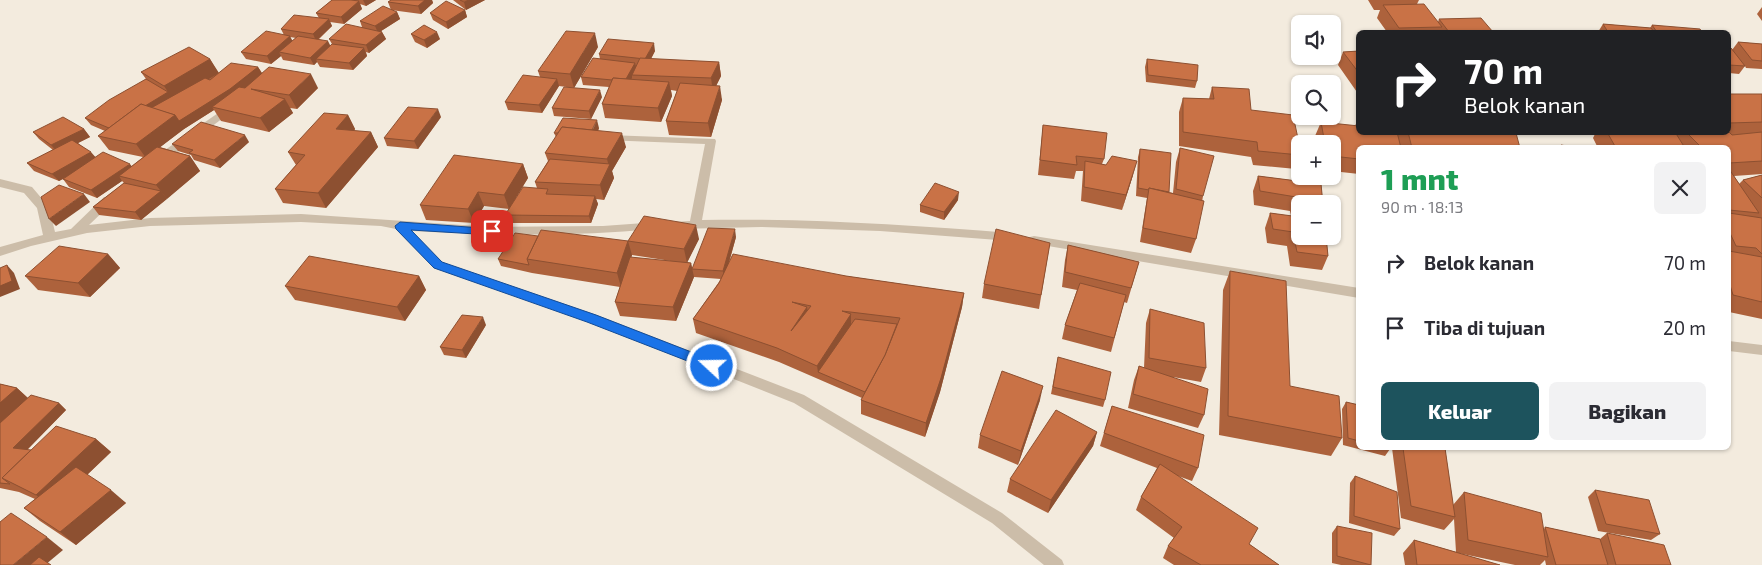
<!DOCTYPE html>
<html lang="id">
<head>
<meta charset="utf-8">
<style>
	body { margin:0; font-family:"Exo 2",sans-serif; background:#f2f2f3; color:#2b2b33; height:100vh; display:flex; flex-direction:column; font-size:19px; white-space:nowrap }
	* { box-sizing:border-box; margin:0 }
	p { font-size:16px; color:#7c7c81 }
	.icon { flex:none; width:28px; height:28px; fill:none; stroke:currentColor; stroke-width:2; stroke-linecap:round; stroke-linejoin:round }
	.map { position:relative; flex:1; overflow:hidden }
	.side { position:absolute; left:1356px; top:145px; width:375px; height:305px; display:flex; flex-direction:column; background:#fff; border-radius:8px; box-shadow:0 1px 4px #0004 }
	.side>* { flex:none }
	.banner { position:absolute; left:1356px; top:30px; width:375px; height:105px; border-radius:8px; box-shadow:0 1px 4px #0004; background:#202124; color:#fff; overflow:hidden }
	.buttons { position:absolute; left:1291px; top:15px; display:grid; gap:10px }
	.buttons a { display:grid; place-items:center; width:50px; height:50px; border-radius:8px; background:#fff; box-shadow:0 1px 4px #0004; font-size:25px }
	.pin { position:absolute; display:grid; place-items:center; width:42px; height:42px; color:#fff; margin:-21px; border-radius:10px; box-shadow:0 2px 8px #0006 }
	.me { position:absolute; width:55px; margin:-28px; rotate:291deg; stroke-linejoin:round; filter:drop-shadow(0 0 4px #0008) }
	.turn { display:flex; align-items:center; gap:18px; height:105px; padding:0 25px; font-size:22px }
	.turn .icon { width:65px; height:65px; stroke-width:2.5 }
	.turn b { display:block; font-size:35px; line-height:42px }
	.round { display:grid; place-items:center; flex:none; width:52px; height:52px; border-radius:8px; background:#f2f2f3 }
	.summary { display:flex; align-items:center; justify-content:space-between; height:85px; padding:0 25px }
	h1 { font-size:30px; font-weight:800; line-height:38px; color:#1e9e55 }
	.cta { display:flex; gap:10px; margin-top:auto; padding:10px 25px }
	.cta a { flex:1; height:58px; border-radius:8px; background:#1d535d; color:#fff; font-size:20px; font-weight:800; line-height:58px; text-align:center }
	.cta a+a { background:#f2f2f3; color:#2b2b33 }
	ul { padding:0; list-style:none }
	li { display:flex; align-items:center; gap:15px; height:65px; padding:0 25px }
	li div { flex:1 }
	li b { display:block; font-size:19px }
	li em { font-style:normal }
	.map>svg:first-child { display:block }
	.lines { fill:none; stroke-linecap:round; stroke-linejoin:round }
	.street { fill:#ccbda9; fill-rule:evenodd }
	.wall { fill:#ad623c; fill-rule:evenodd }
	.shaded-wall { fill:#8d5031 }
	.building { fill:#c97246; stroke:#8d5031; fill-rule:evenodd }
	.route { fill:#1a73e8; stroke:#114b97 }
</style>
</head>
<body>
<div class="map">
<svg width="1762" height="565" viewBox="0 0 1762 565">
	<rect width="100%" height="100%" fill="#f3ebde"/>
	<g class="lines">
		<g class="street">
			<polygon points="231,104 236,107 235,109 163,163 155,163 153,160 155,157"/>
			<path d="M608,135L715,139L716,141L702,220C805,218 908,225 1011,233L1017,237L1011,241L880,231L761,227L677,229L671,225L673,222L690,221L705,144L604,140L603,138Z"/>
			<path d="M0,179L32,187L49,207L55,232L71,229L104,197H112L114,200L112,203L89,225L150,218L301,214L492,227L603,226L658,222L660,225L654,229C573,237 493,235 412,231L442,262L597,315L804,395L1002,513L1062,560L1064,565H1044L992,523L794,403L587,321L434,268L396,229L381,226L301,222L150,226L87,233L31,246L0,256V247L43,235L37,208L24,193L0,187Z"/>
			<polygon points="1034,236 1359,288 1359,298 1030,243 1028,240 1030,237"/>
			<polygon points="1729,341 1762,345 1762,355 1729,351"/>
		</g>
	</g>
	<g class="wall">
		<path d="M332,0H376L366,6L360,4L362,9L344,24L330,22L332,26L318,40L330,46L332,44L329,39L362,27L360,21L397,12L400,19L381,31L382,32L386,39L369,53L366,52L367,56L353,70L320,67L317,62L314,65L283,60L281,56L271,64L246,59L241,52L284,35L281,29L319,18L316,13ZM290,37L296,38L292,41Z"/>
		<polygon points="391,0 432,0 433,3 421,14 391,10 388,2"/>
		<polygon points="453,0 485,0 466,10"/>
		<polygon points="1368,0 1419,0 1417,4 1438,22 1439,19 1493,32 1387,32 1377,18 1380,10 1374,10"/>
		<polygon points="1762,7 1762,21 1757,14"/>
		<polygon points="465,10 467,17 448,29 433,20 430,13"/>
		<polygon points="1603,24 1650,28 1652,25 1702,32 1598,32"/>
		<polygon points="411,34 440,39 427,48 415,42"/>
		<polygon points="1738,42 1762,44 1762,69 1746,68 1745,66 1739,74 1729,73 1729,48 1732,50"/>
		<polygon points="598,47 574,88 559,86 542,113 508,110 505,102 540,77 538,71"/>
		<polygon points="1359,48 1359,95 1338,65 1343,52 1358,51"/>
		<polygon points="655,51 651,59 719,62 721,76 716,86 722,100 711,137 669,135 666,121 677,91 671,90 672,96 661,122 605,118 602,104 609,87 583,85 581,77 600,59 599,54"/>
		<polygon points="210,59 218,73 258,67 262,73 318,88 297,109 290,108 293,113 269,132 221,121 214,110 184,129 160,147 190,156 200,171 141,220 99,215 93,207 124,183 122,181 97,198 69,187 63,179 65,178 59,181 34,171 27,163 53,150 39,139 33,132 84,129 90,137 78,143 95,157 132,166 143,157 109,150 98,136 105,131 91,125 85,118 146,79 141,72"/>
		<polygon points="1147,59 1197,81 1195,88 1146,82 1145,67"/>
		<polygon points="1212,87 1251,110 1300,148 1300,159 1296,169 1253,165 1251,157 1179,146 1179,112 1183,98 1209,99"/>
		<polygon points="1729,94 1762,94 1762,174 1734,176 1739,184 1743,180 1762,175 1762,319 1729,312 1729,148 1598,148 1593,138 1596,132 1729,132"/>
		<polygon points="602,97 591,119 554,116 552,108"/>
		<polygon points="348,115 355,129 354,131 371,132 378,147 326,208 283,203 275,189 296,165 288,152"/>
		<polygon points="441,117 418,149 387,146 384,138"/>
		<polygon points="1359,117 1359,132 1511,132 1520,148 1359,148 1359,174 1332,171 1332,144 1316,144 1315,136 1321,122 1355,126"/>
		<polygon points="1043,125 1104,159 1102,164 1133,175 1122,210 1081,201 1083,171 1076,171 1074,179 1038,175"/>
		<polygon points="599,128 598,131 626,147 612,171 614,178 604,200 596,199 598,204 591,223 508,223 505,215 509,209 484,206 474,223 426,220 420,205 523,164 528,178 515,199 537,188 535,182 548,161 545,153 556,137 554,133"/>
		<polygon points="249,142 220,168 194,160 191,155 178,151 172,144"/>
		<polygon points="1180,148 1203,196 1196,239 1191,253 1140,242 1147,198 1136,196 1138,157 1140,149 1169,192 1173,193 1176,162"/>
		<polygon points="1258,176 1321,184 1328,256 1322,270 1290,266 1287,246 1267,243 1265,228 1270,213 1291,216 1290,211 1254,205 1253,191"/>
		<polygon points="958,200 944,220 920,212 920,205"/>
		<path d="M538,236L628,241L699,239L687,262L691,263L692,269L736,237L729,263L846,276L964,293L962,307L940,392L925,437L861,414V400L862,398L779,362L696,333L693,319L721,279L694,277L676,321L620,316L615,302L620,287L532,273L501,266L498,259ZM632,255L671,261L631,258Z"/>
		<polygon points="1050,243 1039,309 982,298 984,284"/>
		<polygon points="1068,245 1139,262 1127,303 1124,302 1111,352 1062,339 1065,325 1077,290 1062,287 1065,260"/>
		<polygon points="108,254 120,268 90,297 38,290 25,276"/>
		<polygon points="1230,271 1290,386 1342,438 1331,456 1219,435 1223,290"/>
		<polygon points="419,276 426,290 405,321 295,300 285,286"/>
		<polygon points="1150,309 1206,368 1201,382 1173,377 1204,415 1198,428 1128,408 1134,380 1139,366 1144,368 1146,323"/>
		<polygon points="486,325 466,358 444,355 440,347"/>
		<polygon points="1058,357 1105,400 1103,407 1051,394"/>
		<polygon points="0,384 17,388 28,398 59,403 66,410 27,450 31,450 96,439 111,452 87,475 126,503 76,545 40,521 24,508 35,499 19,492 0,488"/>
		<polygon points="1040,400 1018,465 978,448 980,435"/>
		<polygon points="1346,402 1359,405 1359,448 1391,448 1390,449 1385,456 1343,445 1342,409"/>
		<polygon points="1112,406 1198,468 1192,481 1178,476 1249,544 1279,565 1174,565 1163,558 1168,546 1174,538 1136,510 1141,497 1157,468 1100,446"/>
		<polygon points="1097,432 1093,446 1048,513 1007,492 1010,479"/>
		<polygon points="1392,448 1445,448 1453,505 1464,492 1544,529 1545,527 1600,539 1607,533 1671,565 1546,565 1545,560 1540,565 1515,565 1458,553 1500,565 1405,565 1403,553 1414,540 1456,552 1454,519 1444,530 1401,518"/>
		<polygon points="1355,476 1400,529 1394,536 1349,523 1350,483"/>
		<polygon points="1595,490 1660,534 1651,540 1598,531 1588,497"/>
		<polygon points="1337,526 1371,565 1341,565 1332,563 1332,533"/>
	</g>
	<g class="shaded-wall">
		<polygon points="363,0 376,0 366,6"/>
		<polygon points="425,0 432,0 433,3 421,14 418,6"/>
		<polygon points="469,0 485,0 466,10 464,2"/>
		<polygon points="359,1 362,9 344,24 341,17"/>
		<polygon points="465,10 467,17 448,29 446,22"/>
		<polygon points="397,12 400,19 378,33 375,26"/>
		<polygon points="329,19 332,26 316,41 313,34"/>
		<polygon points="382,32 386,39 369,53 366,45"/>
		<polygon points="437,32 440,39 427,48 424,40"/>
		<polygon points="595,33 598,47 574,88 570,74"/>
		<polygon points="290,36 294,44 279,52 281,56 271,64 267,56"/>
		<polygon points="328,41 332,49 316,59 317,62 314,65 310,58"/>
		<polygon points="654,43 655,51 647,66 645,59"/>
		<polygon points="364,48 367,56 353,70 349,63"/>
		<polygon points="210,59 219,73 173,100 109,128 168,92 164,86"/>
		<polygon points="719,62 721,76 713,92 711,78"/>
		<polygon points="635,63 637,70 632,75 632,78 626,88 624,81"/>
		<polygon points="258,67 263,75 235,97 212,107 214,110 184,129 146,158 136,144 175,115"/>
		<polygon points="311,74 318,88 297,109 289,95"/>
		<polygon points="557,79 559,86 542,113 539,105"/>
		<polygon points="669,82 672,96 661,122 658,108"/>
		<polygon points="720,86 722,100 711,137 708,123"/>
		<polygon points="600,90 602,97 591,119 589,111"/>
		<polygon points="285,99 293,113 269,132 260,118"/>
		<polygon points="438,109 441,117 418,149 414,141"/>
		<polygon points="348,115 355,129 344,143 336,129"/>
		<polygon points="597,120 599,128 592,144 590,136"/>
		<polygon points="84,129 90,137 58,153 51,145"/>
		<polygon points="371,132 378,147 326,208 318,193"/>
		<polygon points="622,133 626,147 612,171 614,178 604,200 600,185 609,167 607,159"/>
		<polygon points="245,135 249,142 220,168 214,160"/>
		<polygon points="91,152 97,159 59,181 52,174"/>
		<polygon points="190,156 200,171 167,199 156,185"/>
		<polygon points="1137,161 1133,175 1122,210 1126,195"/>
		<polygon points="130,164 135,171 119,176 122,181 97,198 91,190"/>
		<polygon points="523,164 528,178 509,209 504,195"/>
		<polygon points="161,191 167,199 141,220 135,212"/>
		<polygon points="478,192 484,206 474,223 468,209"/>
		<polygon points="959,192 958,200 944,220 944,212"/>
		<polygon points="84,194 90,202 56,226 49,219"/>
		<polygon points="595,196 598,204 591,223 589,216"/>
		<polygon points="696,225 699,239 687,263 684,249"/>
		<polygon points="735,229 736,237 724,279 723,271"/>
		<polygon points="628,241 632,255 621,287 617,273"/>
		<polygon points="108,254 120,268 90,297 78,283"/>
		<polygon points="691,263 694,277 676,321 673,307"/>
		<polygon points="7,265 14,273 20,289 0,297 0,286"/>
		<polygon points="419,276 426,290 405,321 397,307"/>
		<polygon points="964,293 962,307 940,392 925,437 926,423"/>
		<polygon points="807,307 809,321 791,331"/>
		<polygon points="851,314 851,328 818,372 817,366"/>
		<polygon points="483,317 486,325 466,358 462,350"/>
		<polygon points="1043,386 1040,400 1018,465 1021,451"/>
		<polygon points="17,388 32,402 0,432 0,403"/>
		<polygon points="59,403 66,410 22,455 13,448"/>
		<polygon points="1097,432 1093,446 1048,513 1051,500"/>
		<polygon points="96,439 111,452 52,508 36,495"/>
		<polygon points="111,490 126,503 76,545 60,532"/>
		<polygon points="47,537 63,550 45,565 13,565"/>
	</g>
	<g class="building">
		<polygon points="332,0 351,0 359,1 341,17 316,13"/>
		<polygon points="391,0 425,0 418,6 388,2"/>
		<polygon points="460,0 469,0 464,2"/>
		<polygon points="446,1 465,10 446,22 430,13"/>
		<polygon points="1424,4 1442,27 1399,28 1383,5"/>
		<polygon points="383,6 397,12 375,26 360,21"/>
		<polygon points="294,15 329,19 313,34 281,29"/>
		<polygon points="1481,18 1493,32 1449,32 1439,19"/>
		<polygon points="346,24 382,32 366,45 329,39"/>
		<polygon points="1603,24 1651,28 1654,32 1608,32"/>
		<polygon points="424,25 437,32 424,40 411,34"/>
		<polygon points="1652,25 1700,29 1702,32 1657,32"/>
		<polygon points="266,31 290,36 267,56 241,52"/>
		<polygon points="566,31 595,33 570,74 538,71"/>
		<polygon points="298,36 328,41 310,58 279,52"/>
		<polygon points="608,39 654,43 645,59 599,54"/>
		<polygon points="1738,42 1762,44 1762,61 1752,60"/>
		<polygon points="332,44 364,48 349,63 316,59"/>
		<polygon points="189,47 210,59 164,86 141,72"/>
		<polygon points="1729,48 1731,48 1745,66 1729,65"/>
		<polygon points="1359,51 1359,73 1343,52"/>
		<polygon points="593,58 635,63 626,79 613,78 612,80 581,77"/>
		<polygon points="640,58 719,62 711,78 632,75"/>
		<polygon points="1147,59 1198,65 1197,81 1148,75"/>
		<polygon points="231,63 258,67 230,89 179,121 175,115 151,108 205,78 210,80"/>
		<polygon points="269,67 311,74 289,95 251,89 285,99 260,118 212,107 239,87 245,88"/>
		<polygon points="523,75 557,79 539,105 505,102"/>
		<polygon points="613,78 669,82 658,108 602,104"/>
		<polygon points="146,79 168,92 145,106 141,104 109,128 85,118 109,100"/>
		<polygon points="680,83 720,86 708,123 666,121"/>
		<polygon points="564,87 600,90 589,111 552,108"/>
		<polygon points="1212,87 1249,89 1251,110 1293,115 1300,148 1300,155 1258,151 1257,142 1183,132 1183,98 1214,99"/>
		<polygon points="1729,94 1762,94 1762,122 1729,123"/>
		<polygon points="141,104 175,115 136,144 98,136"/>
		<polygon points="408,107 438,109 414,141 384,138"/>
		<polygon points="324,113 348,115 336,129 371,132 318,193 275,189 305,155 288,152"/>
		<polygon points="63,117 84,129 51,145 33,132"/>
		<polygon points="563,118 597,120 592,130 562,127 558,133 554,133"/>
		<polygon points="201,122 245,135 214,160 189,153 193,150 172,144"/>
		<polygon points="1321,122 1359,126 1359,132 1397,132 1401,148 1359,148 1359,159 1332,156 1332,144 1325,144"/>
		<polygon points="1043,125 1107,133 1104,159 1076,156 1077,165 1040,160"/>
		<polygon points="562,127 622,133 607,159 545,153"/>
		<polygon points="1408,132 1516,133 1520,148 1412,148"/>
		<polygon points="1607,132 1675,132 1685,148 1616,148"/>
		<polygon points="1686,132 1729,132 1732,135 1762,132 1762,161 1729,163 1729,148 1702,148"/>
		<polygon points="72,140 91,152 52,174 27,163"/>
		<polygon points="1561,145 1578,148 1562,148"/>
		<polygon points="157,147 190,156 156,185 119,176"/>
		<polygon points="1180,148 1214,156 1203,196 1176,189"/>
		<polygon points="1140,149 1171,153 1169,192 1149,188 1149,190 1138,188"/>
		<polygon points="103,152 130,164 91,190 63,179"/>
		<polygon points="454,155 523,164 504,195 478,192 468,209 420,205"/>
		<polygon points="1112,156 1137,161 1126,195 1084,187 1085,161 1106,165"/>
		<polygon points="550,159 610,164 600,185 535,182"/>
		<polygon points="1729,169 1759,213 1729,210"/>
		<polygon points="1762,175 1762,198 1743,180"/>
		<polygon points="1258,176 1321,184 1323,204 1300,204 1300,216 1296,197 1260,191"/>
		<polygon points="124,183 161,191 135,212 93,207"/>
		<polygon points="935,183 959,192 944,212 920,205"/>
		<polygon points="59,185 84,194 49,219 41,197"/>
		<polygon points="523,187 548,189 546,194 595,196 589,216 505,215"/>
		<polygon points="1149,188 1204,201 1196,239 1143,228"/>
		<polygon points="1270,213 1300,217 1300,236 1326,236 1328,256 1297,252 1293,232 1273,229"/>
		<polygon points="1729,213 1762,218 1762,254 1756,248 1736,246 1729,231"/>
		<polygon points="644,216 696,225 684,249 628,241"/>
		<polygon points="708,228 735,229 723,271 692,269"/>
		<polygon points="996,229 1050,243 1041,295 984,284"/>
		<polygon points="541,230 628,241 617,273 527,259"/>
		<polygon points="515,233 538,236 527,259 529,265 498,259"/>
		<polygon points="1068,245 1139,262 1131,288 1065,272"/>
		<polygon points="59,246 108,254 78,283 25,276"/>
		<polygon points="1729,251 1762,257 1762,302 1733,295 1729,282"/>
		<path d="M733,254L846,276L964,293L941,378L926,423L861,400L885,355L900,318L842,311L851,314L817,366L777,348L693,319L719,283ZM792,302L811,306L791,331L807,307Z"/>
		<polygon points="309,256 419,276 397,307 285,286"/>
		<polygon points="630,257 691,263 673,307 615,302"/>
		<polygon points="7,265 12,281 0,286 0,268"/>
		<polygon points="1230,271 1286,281 1290,386 1339,396 1342,438 1228,416"/>
		<polygon points="1080,283 1126,295 1114,338 1065,325"/>
		<polygon points="1150,309 1204,323 1206,368 1149,358"/>
		<polygon points="462,315 483,317 462,350 440,347"/>
		<polygon points="855,319 897,324 885,355 865,392 818,372"/>
		<polygon points="1058,357 1111,372 1105,400 1053,387"/>
		<polygon points="1139,366 1208,389 1204,415 1133,394"/>
		<polygon points="1002,371 1043,386 1021,451 980,435"/>
		<polygon points="0,384 17,388 0,403"/>
		<polygon points="31,395 59,403 13,448 31,450 2,478 10,484 0,483 0,423"/>
		<polygon points="1346,402 1359,405 1359,441 1348,438"/>
		<polygon points="1112,406 1204,435 1198,468 1104,433"/>
		<polygon points="1056,410 1097,432 1051,500 1010,479"/>
		<polygon points="56,426 96,439 36,495 2,478"/>
		<polygon points="1403,448 1445,448 1455,517 1411,506"/>
		<polygon points="1160,464 1258,528 1249,544 1279,565 1201,565 1168,546 1182,527 1141,497"/>
		<polygon points="76,467 111,490 60,532 24,508"/>
		<polygon points="1355,476 1397,492 1400,529 1354,516"/>
		<polygon points="1595,490 1649,500 1660,534 1606,524"/>
		<polygon points="1464,492 1541,513 1548,557 1468,540"/>
		<polygon points="11,513 47,537 13,565 0,565 0,522"/>
		<polygon points="1337,526 1372,533 1371,565 1337,556"/>
		<polygon points="1545,527 1600,539 1608,565 1556,565"/>
		<polygon points="1607,533 1664,545 1671,565 1616,565"/>
		<polygon points="1414,540 1500,565 1417,565"/>
		<polygon points="39,557 51,565 30,565"/>
	</g>
	<polygon class="route" points="400,222 495,229 497,231 495,234 492,235 411,230 442,262 596,315 717,362 719,366 717,369 708,369 587,322 434,268 396,229 395,226"/>
</svg>
<div class="buttons">
<a><svg class="icon" aria-label="sound" viewBox="0 0 24 24"><path d="M4 9h4l5-4v14l-5-4H4zM17 9q2 3 0 6"/></svg></a>
<a><svg class="icon" aria-label="search" viewBox="0 0 24 24"><circle cx="10" cy="10" r="6"/><path d="M15 15l6 6"/></svg></a>
<a>+</a>
<a>−</a>
</div>
<div class="pin" style="left:492px;top:231px;background:#d93025"><svg class="icon" aria-label="arrive" viewBox="0 0 24 24"><path d="M6 21V4h12l-3 4 3 4H6"/></svg></div>
<svg class="me" style="left:712px;top:366px" viewBox="-20 -20 40 40"><circle r="17" fill="#1a73e8" stroke="#fff" stroke-width="3"/><path d="M0-11L8 9 0 5-8 9z" fill="#fff"/></svg>
<div class="banner">
<div class="turn"><svg class="icon" aria-label="right" viewBox="0 0 24 24"><path d="M7 20v-9h11M14 6l5 5-5 5"/></svg><div><b>70 m</b>Belok kanan</div></div>
</div>
<section class="side">
<div class="summary"><div><h1>1 mnt</h1><p>90 m · 18:13</p></div><a class="round"><svg class="icon" aria-label="close" viewBox="0 0 24 24"><path d="M6 6l12 12M18 6L6 18"/></svg></a></div>
<ul>
<li><svg class="icon" aria-label="right" viewBox="0 0 24 24"><path d="M7 20v-9h11M14 6l5 5-5 5"/></svg><div><b>Belok kanan</b></div><em>70 m</em></li>
<li><svg class="icon" aria-label="arrive" viewBox="0 0 24 24"><path d="M6 21V4h12l-3 4 3 4H6"/></svg><div><b>Tiba di tujuan</b></div><em>20 m</em></li>
</ul>
<div class="cta"><a>Keluar</a><a>Bagikan</a></div>
</section>
</div>
</body>
</html>
